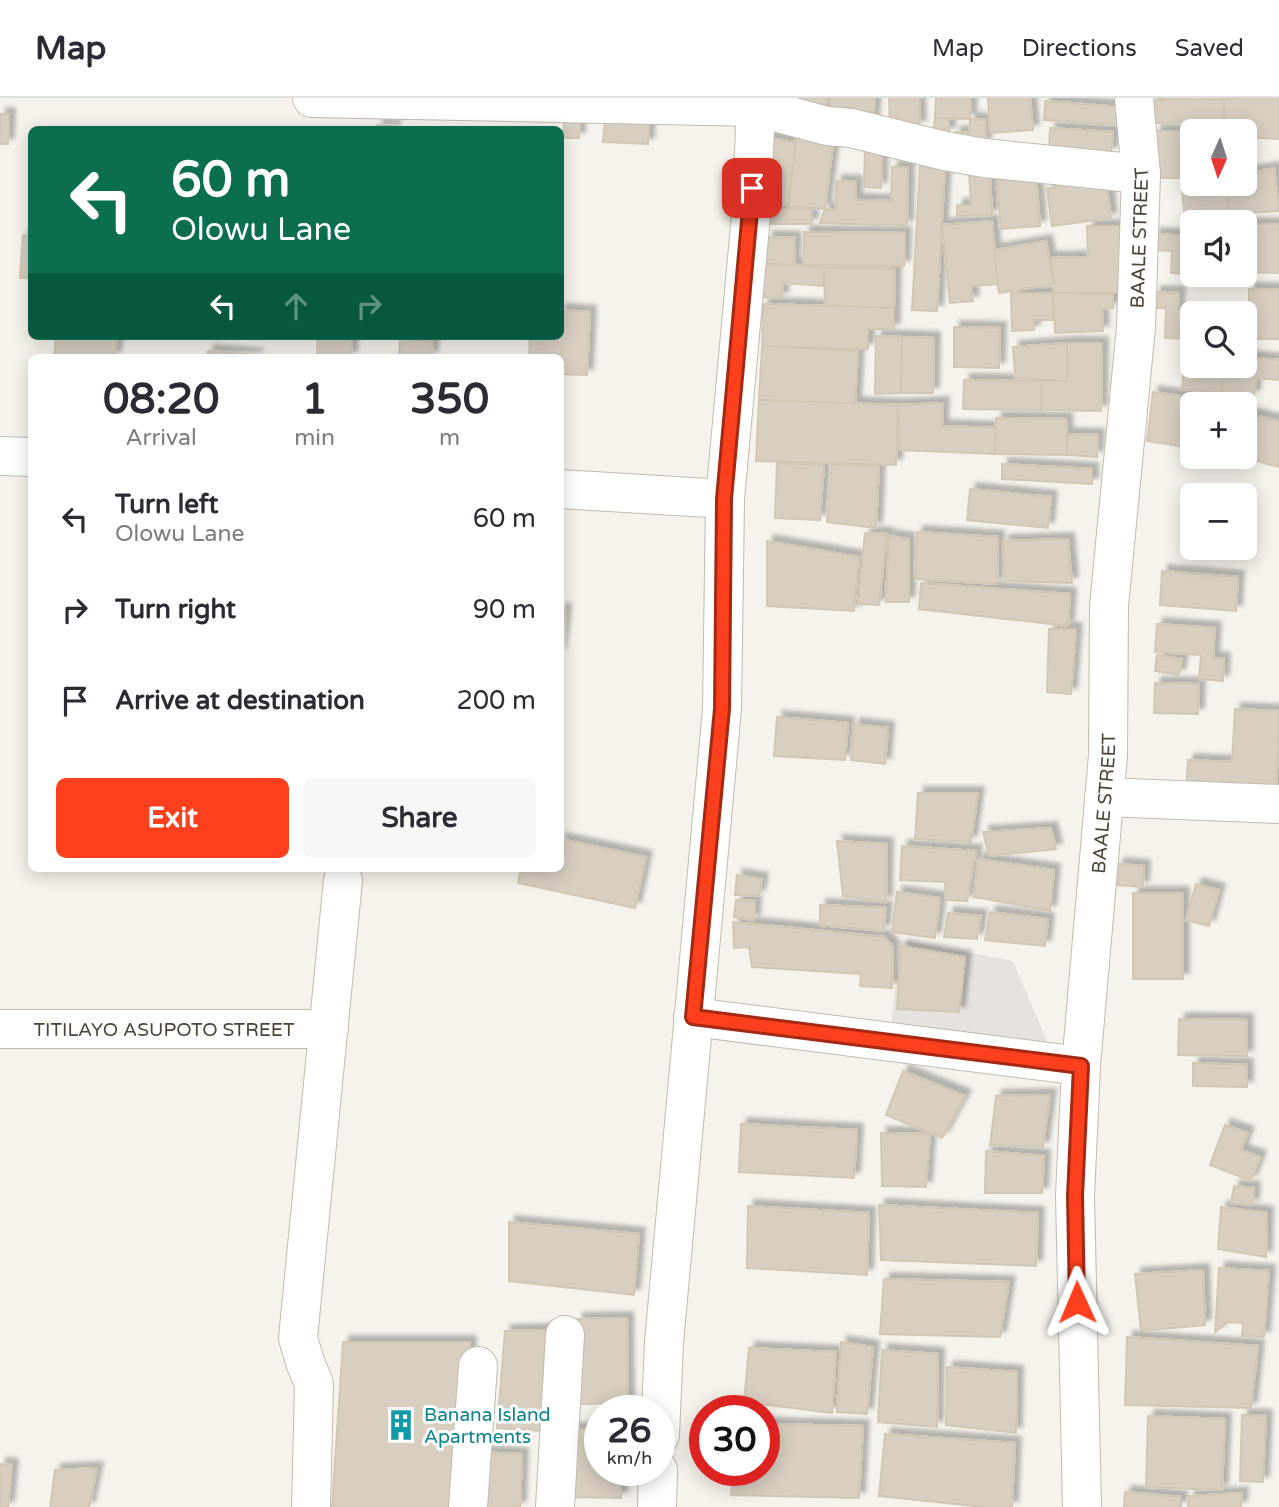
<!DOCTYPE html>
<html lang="en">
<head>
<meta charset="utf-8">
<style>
	body { margin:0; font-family:"Varela Round",sans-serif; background:#f7f7f7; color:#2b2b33; height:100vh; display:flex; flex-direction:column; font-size:26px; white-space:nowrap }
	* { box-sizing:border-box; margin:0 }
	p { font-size:23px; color:#7c7c81 }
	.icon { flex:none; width:38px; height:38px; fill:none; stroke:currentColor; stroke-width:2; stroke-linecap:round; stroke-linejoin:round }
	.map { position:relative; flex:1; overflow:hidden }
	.panel { position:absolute; left:28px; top:256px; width:536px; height:518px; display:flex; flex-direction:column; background:#fff; border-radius:10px; box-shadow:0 4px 18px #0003 }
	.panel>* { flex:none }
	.guide { position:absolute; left:28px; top:28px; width:536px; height:214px; border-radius:10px; box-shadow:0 4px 18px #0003; background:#0b6e4f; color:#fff; overflow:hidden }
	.needle { width:46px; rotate:183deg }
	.tools { position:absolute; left:1180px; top:21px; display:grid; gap:14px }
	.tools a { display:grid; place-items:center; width:77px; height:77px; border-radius:10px; background:#fff; box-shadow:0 4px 18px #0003; font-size:35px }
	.speed { position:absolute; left:584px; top:1297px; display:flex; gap:14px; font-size:35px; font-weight:700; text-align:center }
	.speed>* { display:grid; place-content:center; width:91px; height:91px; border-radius:50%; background:#fff; box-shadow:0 4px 18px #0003; line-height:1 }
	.speed small { font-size:18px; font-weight:400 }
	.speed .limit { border:10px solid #d22; background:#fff; color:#111 }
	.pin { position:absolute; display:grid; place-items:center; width:60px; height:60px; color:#fff; margin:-30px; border-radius:14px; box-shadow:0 4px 10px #0006 }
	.me { position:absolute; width:77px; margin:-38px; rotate:359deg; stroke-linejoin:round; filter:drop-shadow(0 0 5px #0008) }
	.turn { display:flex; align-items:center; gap:24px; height:147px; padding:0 28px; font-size:32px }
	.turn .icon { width:91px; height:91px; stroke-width:2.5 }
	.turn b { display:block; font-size:49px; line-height:60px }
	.lanes { display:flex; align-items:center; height:66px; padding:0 28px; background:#0003; justify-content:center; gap:35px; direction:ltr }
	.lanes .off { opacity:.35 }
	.eta { display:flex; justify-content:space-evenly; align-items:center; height:119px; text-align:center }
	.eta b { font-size:42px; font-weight:800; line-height:49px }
	.primary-button { display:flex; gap:14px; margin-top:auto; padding:14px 28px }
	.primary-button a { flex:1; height:80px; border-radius:10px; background:#fc3f1d; color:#fff; font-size:28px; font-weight:800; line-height:80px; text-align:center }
	.primary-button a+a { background:#f7f7f7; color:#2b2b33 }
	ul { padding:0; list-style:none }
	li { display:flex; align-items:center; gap:21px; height:91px; padding:0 28px }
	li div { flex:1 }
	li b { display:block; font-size:26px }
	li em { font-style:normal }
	header { display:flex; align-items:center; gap:42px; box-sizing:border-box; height:98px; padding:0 35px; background:#fff; border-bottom:2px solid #e1e1e2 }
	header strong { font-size:33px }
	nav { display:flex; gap:38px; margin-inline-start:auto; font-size:24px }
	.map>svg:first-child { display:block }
	.industrial { fill:#e6e2dd }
	.building { fill:#d8cfc1; stroke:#d3c7b4; stroke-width:2; filter:url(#shadow) }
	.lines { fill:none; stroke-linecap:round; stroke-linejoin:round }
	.minor-casing { stroke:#c2bbae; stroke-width:40 }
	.minor { stroke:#fff; stroke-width:38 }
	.route-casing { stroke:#a42913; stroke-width:18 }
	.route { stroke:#fc3f1d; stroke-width:12 }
	.labels { text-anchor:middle; stroke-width:6; stroke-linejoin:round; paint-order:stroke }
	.street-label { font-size:19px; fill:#4b4439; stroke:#fff }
	.culture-label { font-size:19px; fill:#0d838f; stroke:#fff; text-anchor:start }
</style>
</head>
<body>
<header>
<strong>Map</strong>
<nav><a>Map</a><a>Directions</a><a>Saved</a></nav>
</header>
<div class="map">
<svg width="1279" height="1409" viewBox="0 0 1279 1409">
	<defs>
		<filter id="shadow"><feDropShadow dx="6" dy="-6" stdDeviation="2" flood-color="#0004"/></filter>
	</defs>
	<rect width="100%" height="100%" fill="#f6f3ec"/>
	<polygon class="industrial" points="900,842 1013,863 1049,948 891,931"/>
	<g class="building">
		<polygon points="782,0 827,0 825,17"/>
		<polygon points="831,0 875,0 873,25 855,23 856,10 844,9 843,22 830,22"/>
		<polygon points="889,0 919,0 920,28 890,28"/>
		<polygon points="936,0 971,0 970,21 935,20"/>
		<polygon points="988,0 1030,0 1033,32 990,35"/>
		<polygon points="1199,0 1238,0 1238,1 1199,2"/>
		<polygon points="1238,0 1279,0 1279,41 1244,39 1244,33 1224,33 1224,2"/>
		<polygon points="1174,1 1224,2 1224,24 1152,25 1152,3"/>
		<polygon points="1045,3 1121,9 1120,27 1044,22"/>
		<polygon points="0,16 9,16 8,46 0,46"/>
		<polygon points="935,20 949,21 949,35 933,34"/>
		<polygon points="605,21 649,24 648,46 603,44"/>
		<polygon points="970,21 986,22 985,46 954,45 955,34 969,35"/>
		<polygon points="564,22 580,22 579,40 563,40"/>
		<polygon points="377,27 394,28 394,32 377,32"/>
		<polygon points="1050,30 1113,34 1111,55 1049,51"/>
		<polygon points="795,33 834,38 825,111 788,108 796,44"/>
		<polygon points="1155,33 1217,33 1192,33 1192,80 1155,80"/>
		<polygon points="767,40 796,44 788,108 758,104"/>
		<polygon points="865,51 882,51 881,90 864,89"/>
		<polygon points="920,68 945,69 937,213 912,212"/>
		<polygon points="892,69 908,69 907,128 820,125 825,111 835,112 836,83 856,84 856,102 891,103"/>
		<polygon points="1274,70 1279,113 1229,116 1226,86 1244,86 1244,75"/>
		<polygon points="990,75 992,117 957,118 957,107 971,107 969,76"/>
		<polygon points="1036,77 1040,128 1001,131 997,80"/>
		<polygon points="1192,81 1192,86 1226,86 1229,116 1185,121 1181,82"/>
		<polygon points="1106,83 1111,120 1052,128 1047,90"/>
		<polygon points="763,111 811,111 812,126 763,126"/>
		<polygon points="992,123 998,186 971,188 973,203 950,205 942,127"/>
		<polygon points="1244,126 1279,126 1279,175 1244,174"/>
		<polygon points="1087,128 1121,128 1123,194 1053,195 1054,186 1051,160 1088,159"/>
		<polygon points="804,134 905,135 904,168 803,167"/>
		<polygon points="1154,136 1192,138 1192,176 1171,175 1172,153 1153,152"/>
		<polygon points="23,137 32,138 32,180 20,180"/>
		<polygon points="767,139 795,140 794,168 766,166"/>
		<polygon points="1046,143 1054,186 999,195 994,152"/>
		<polygon points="756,166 803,167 824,170 823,188 783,185 782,200 754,199"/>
		<polygon points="824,170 895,171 894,210 825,207"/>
		<rect x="1249" y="191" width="30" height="50"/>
		<polygon points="1155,194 1179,195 1178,212 1199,213 1199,215 1192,215 1192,241 1165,240 1166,210 1154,210"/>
		<polygon points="1011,195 1053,195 1053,222 1034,222 1034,232 1012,233"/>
		<polygon points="1053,195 1113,196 1113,210 1102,211 1103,233 1055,235"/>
		<polygon points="763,206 894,210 894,231 868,231 868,251 762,248"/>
		<polygon points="560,212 590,214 587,277 560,276 560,259 529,259 530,238 560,238"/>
		<polygon points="954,229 1000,230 999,270 954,269"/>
		<polygon points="56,238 117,238 115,259 54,259"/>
		<polygon points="318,238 352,238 351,259 317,259"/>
		<polygon points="876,238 902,239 901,295 875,296"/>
		<polygon points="902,239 934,240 933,295 901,295"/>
		<polygon points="400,241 433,243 432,259 399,259"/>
		<polygon points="1067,245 1102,245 1101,313 1041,312 1041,283 1067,283"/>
		<polygon points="1067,245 1067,283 1015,280 1013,249"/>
		<polygon points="762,248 858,253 855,306 759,302"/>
		<polygon points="208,253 256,257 256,259 207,259"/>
		<polygon points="1185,255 1192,256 1192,268 1224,268 1221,295 1182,291"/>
		<polygon points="1244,259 1279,262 1279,282 1256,280 1254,298 1221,295 1224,268 1244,268"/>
		<polygon points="964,282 1041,283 1041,312 963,311"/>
		<polygon points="1153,294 1236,306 1192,306 1192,350 1147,343"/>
		<polygon points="759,302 898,307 896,367 756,363"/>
		<polygon points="943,305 942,328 996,330 995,356 900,352 898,307"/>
		<polygon points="1244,315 1279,323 1279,369 1242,359 1244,359"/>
		<polygon points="996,320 1066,321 1067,357 995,356"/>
		<polygon points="1068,336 1098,337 1097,359 1067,357"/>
		<polygon points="777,365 824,367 820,422 775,420"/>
		<polygon points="832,366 879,368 876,430 827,424"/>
		<polygon points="1002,366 1092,371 1092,386 1002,381"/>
		<polygon points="970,391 1051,399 1048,430 967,422"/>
		<polygon points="917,434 998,439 997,486 915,481"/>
		<polygon points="865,435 887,436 879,507 858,506"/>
		<polygon points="889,438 909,441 909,504 886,504"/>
		<polygon points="1068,441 1072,485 1005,483 1003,443"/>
		<polygon points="767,443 859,459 854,513 767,508"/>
		<polygon points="1162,473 1238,479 1236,513 1160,507"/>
		<polygon points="921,485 1070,496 1068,528 919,511"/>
		<polygon points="560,511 565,512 560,557"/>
		<polygon points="1157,526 1215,530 1213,560 1224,561 1223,583 1199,581 1201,557 1155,554"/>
		<polygon points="1049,531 1076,531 1071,596 1047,594"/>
		<polygon points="1157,557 1182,561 1179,577 1155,573"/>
		<polygon points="1155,585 1199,586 1198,616 1154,615"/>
		<polygon points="1235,611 1279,613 1276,700 1186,696 1188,662 1232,664"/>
		<polygon points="777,619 848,625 845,662 774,658"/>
		<polygon points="854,626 888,630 885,666 851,662"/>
		<polygon points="918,695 978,695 971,744 915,741"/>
		<polygon points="1051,730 1056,751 989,758 983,734"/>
		<polygon points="560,741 646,759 635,810 518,785 521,770 560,770"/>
		<polygon points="837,743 887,746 886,804 843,798"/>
		<polygon points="902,748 976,753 967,803 946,802 945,784 900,782"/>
		<polygon points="978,761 1054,772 1050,813 974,799"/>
		<polygon points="1118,766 1144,768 1143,789 1116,787"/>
		<polygon points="737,777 762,781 759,798 735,797"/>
		<polygon points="1196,786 1219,792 1209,828 1186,822"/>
		<polygon points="897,794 940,800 935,840 892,834"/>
		<rect x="1133" y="795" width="50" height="86"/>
		<polygon points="736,802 755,803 754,822 734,819"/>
		<polygon points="820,807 886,810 884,833 820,827"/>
		<polygon points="990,814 1048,821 1045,848 985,842"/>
		<polygon points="948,815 981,818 977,841 944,839"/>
		<polygon points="733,824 884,839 893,849 892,890 860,888 861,876 752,869 749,849 734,850"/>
		<polygon points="901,848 965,859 959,914 897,911"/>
		<polygon points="1179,921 1247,922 1247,958 1178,957"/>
		<polygon points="1193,965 1247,967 1247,989 1193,988"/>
		<polygon points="903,973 965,998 942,1040 886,1017"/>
		<polygon points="1050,997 1043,1049 990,1047 996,998"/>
		<polygon points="741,1026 857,1032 854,1080 739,1074"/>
		<polygon points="1225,1027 1248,1035 1241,1052 1260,1059 1251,1083 1210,1067"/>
		<polygon points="881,1035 930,1036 926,1089 882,1088"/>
		<polygon points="986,1053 1044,1058 1042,1095 985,1095"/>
		<polygon points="1234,1088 1254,1090 1253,1107 1231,1105"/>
		<polygon points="879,1107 1038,1115 1036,1168 881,1162"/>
		<polygon points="748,1108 869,1115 867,1177 747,1170"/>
		<polygon points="1221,1109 1267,1115 1266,1159 1218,1151"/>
		<polygon points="509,1124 639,1136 634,1197 509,1183"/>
		<polygon points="1219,1170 1269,1173 1264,1239 1242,1238 1243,1225 1228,1224 1215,1234"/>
		<polygon points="1203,1172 1205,1227 1141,1233 1135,1176"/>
		<polygon points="884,1181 1009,1184 1000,1239 880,1236"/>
		<polygon points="627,1220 628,1305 578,1306 577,1221"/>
		<polygon points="546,1232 542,1333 497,1330 505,1233"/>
		<polygon points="1127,1239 1258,1248 1251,1310 1125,1307"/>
		<polygon points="343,1244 470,1244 461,1409 332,1409"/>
		<polygon points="841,1244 873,1249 867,1316 837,1314"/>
		<polygon points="749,1250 836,1254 832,1315 744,1304"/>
		<polygon points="882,1252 938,1256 937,1329 878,1324"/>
		<polygon points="947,1269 1017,1274 1016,1335 946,1327"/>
		<polygon points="1242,1317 1266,1318 1263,1384 1240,1383"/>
		<polygon points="1148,1318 1225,1321 1222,1392 1146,1389"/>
		<polygon points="765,1326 863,1328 859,1400 731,1397 733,1372 765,1372"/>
		<polygon points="571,1331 600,1331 600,1372 621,1372 621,1400 569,1399"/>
		<polygon points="885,1336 1015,1345 1012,1409 984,1409 879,1398"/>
		<polygon points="475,1354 522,1356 520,1409 473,1409"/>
		<polygon points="0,1366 12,1367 8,1409 0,1409"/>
		<polygon points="97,1370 89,1409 50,1409 55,1372"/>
		<polygon points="1125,1394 1181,1399 1181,1409 1124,1409"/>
		<polygon points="1242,1395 1241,1409 1188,1409 1189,1398"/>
	</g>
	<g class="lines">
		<defs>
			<g id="minor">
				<polyline points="312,0 756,9 827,28 851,30 945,53 984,60 1141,76"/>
				<polyline points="0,358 32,359"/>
				<polyline points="560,391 725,401"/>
				<polyline points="1104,699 1279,706"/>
				<polyline points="693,919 1081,968"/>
				<path id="s1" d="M0,931H329"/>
				<polyline points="660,1337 664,1244 722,611 725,401 751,117 756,9"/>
				<polyline points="311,1409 314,1286 305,1264 298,1240 343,782"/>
				<polyline points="468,1409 478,1268"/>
				<polyline points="555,1409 565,1237"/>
				<polyline points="657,1409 658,1372"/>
				<path id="s2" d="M1082,1409L1075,1098L1081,968L1108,657L1109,508L1136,229L1141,76L1134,0"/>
			</g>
		</defs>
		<use href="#minor" class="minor-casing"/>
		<use href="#minor" class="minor"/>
	</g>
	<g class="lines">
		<defs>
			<polyline id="route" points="752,90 724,401 722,611 693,919 1081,968 1075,1098 1077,1204"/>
		</defs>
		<use href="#route" class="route-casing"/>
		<use href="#route" class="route"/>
	</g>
	<defs>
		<symbol id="building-bare" viewBox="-9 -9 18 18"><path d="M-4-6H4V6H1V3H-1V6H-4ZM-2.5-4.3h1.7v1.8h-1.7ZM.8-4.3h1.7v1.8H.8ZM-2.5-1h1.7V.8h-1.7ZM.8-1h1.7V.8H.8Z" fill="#0f9aa8" stroke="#fff" stroke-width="2.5" paint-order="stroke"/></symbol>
	</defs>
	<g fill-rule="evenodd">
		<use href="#building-bare" x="379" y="1305" width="44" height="44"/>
	</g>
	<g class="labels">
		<g class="street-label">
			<text dy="7" stroke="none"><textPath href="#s2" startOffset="1272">BAALE STREET</textPath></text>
			<text dy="7" stroke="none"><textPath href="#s2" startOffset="705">BAALE STREET</textPath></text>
			<text dy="7" stroke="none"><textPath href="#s1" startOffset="164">TITILAYO ASUPOTO STREET</textPath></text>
		</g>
		<g class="culture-label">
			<text x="424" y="1323">Banana Island<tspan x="424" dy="22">Apartments</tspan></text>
		</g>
	</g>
</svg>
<div class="tools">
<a><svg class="needle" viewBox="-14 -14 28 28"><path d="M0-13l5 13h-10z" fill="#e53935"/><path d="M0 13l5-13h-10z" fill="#7c7c81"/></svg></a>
<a><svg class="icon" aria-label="sound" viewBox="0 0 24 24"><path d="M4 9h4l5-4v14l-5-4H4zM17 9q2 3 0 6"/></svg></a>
<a><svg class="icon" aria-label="search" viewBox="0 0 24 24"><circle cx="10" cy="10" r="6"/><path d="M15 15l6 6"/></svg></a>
<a>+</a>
<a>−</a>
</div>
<div class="speed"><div>26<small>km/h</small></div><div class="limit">30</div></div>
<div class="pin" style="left:752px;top:90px;background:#d93025"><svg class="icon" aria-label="arrive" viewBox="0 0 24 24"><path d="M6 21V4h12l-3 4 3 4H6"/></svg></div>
<svg class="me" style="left:1077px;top:1204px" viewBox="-20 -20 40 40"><path d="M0-17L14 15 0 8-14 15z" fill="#fc3f1d" stroke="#fff" stroke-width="4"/></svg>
<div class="guide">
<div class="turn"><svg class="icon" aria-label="left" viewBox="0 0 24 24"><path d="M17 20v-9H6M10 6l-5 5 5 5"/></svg><div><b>60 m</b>Olowu Lane</div></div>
<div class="lanes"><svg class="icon" aria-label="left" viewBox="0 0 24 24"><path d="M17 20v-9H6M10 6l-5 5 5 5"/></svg><svg class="icon off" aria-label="ahead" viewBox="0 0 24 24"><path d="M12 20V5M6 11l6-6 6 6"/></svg><svg class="icon off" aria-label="right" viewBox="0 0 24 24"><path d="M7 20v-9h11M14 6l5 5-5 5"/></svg></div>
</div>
<section class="panel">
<div class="eta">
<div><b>08:20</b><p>Arrival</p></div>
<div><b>1</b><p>min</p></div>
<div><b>350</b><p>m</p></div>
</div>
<ul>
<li><svg class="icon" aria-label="left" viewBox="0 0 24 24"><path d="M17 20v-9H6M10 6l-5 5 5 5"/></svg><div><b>Turn left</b><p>Olowu Lane</p></div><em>60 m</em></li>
<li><svg class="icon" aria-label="right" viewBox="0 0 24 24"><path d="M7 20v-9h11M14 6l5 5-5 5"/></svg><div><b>Turn right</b></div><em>90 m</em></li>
<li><svg class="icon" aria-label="arrive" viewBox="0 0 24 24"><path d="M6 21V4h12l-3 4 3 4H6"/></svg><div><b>Arrive at destination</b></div><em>200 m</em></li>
</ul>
<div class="primary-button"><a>Exit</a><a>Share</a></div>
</section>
</div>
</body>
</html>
